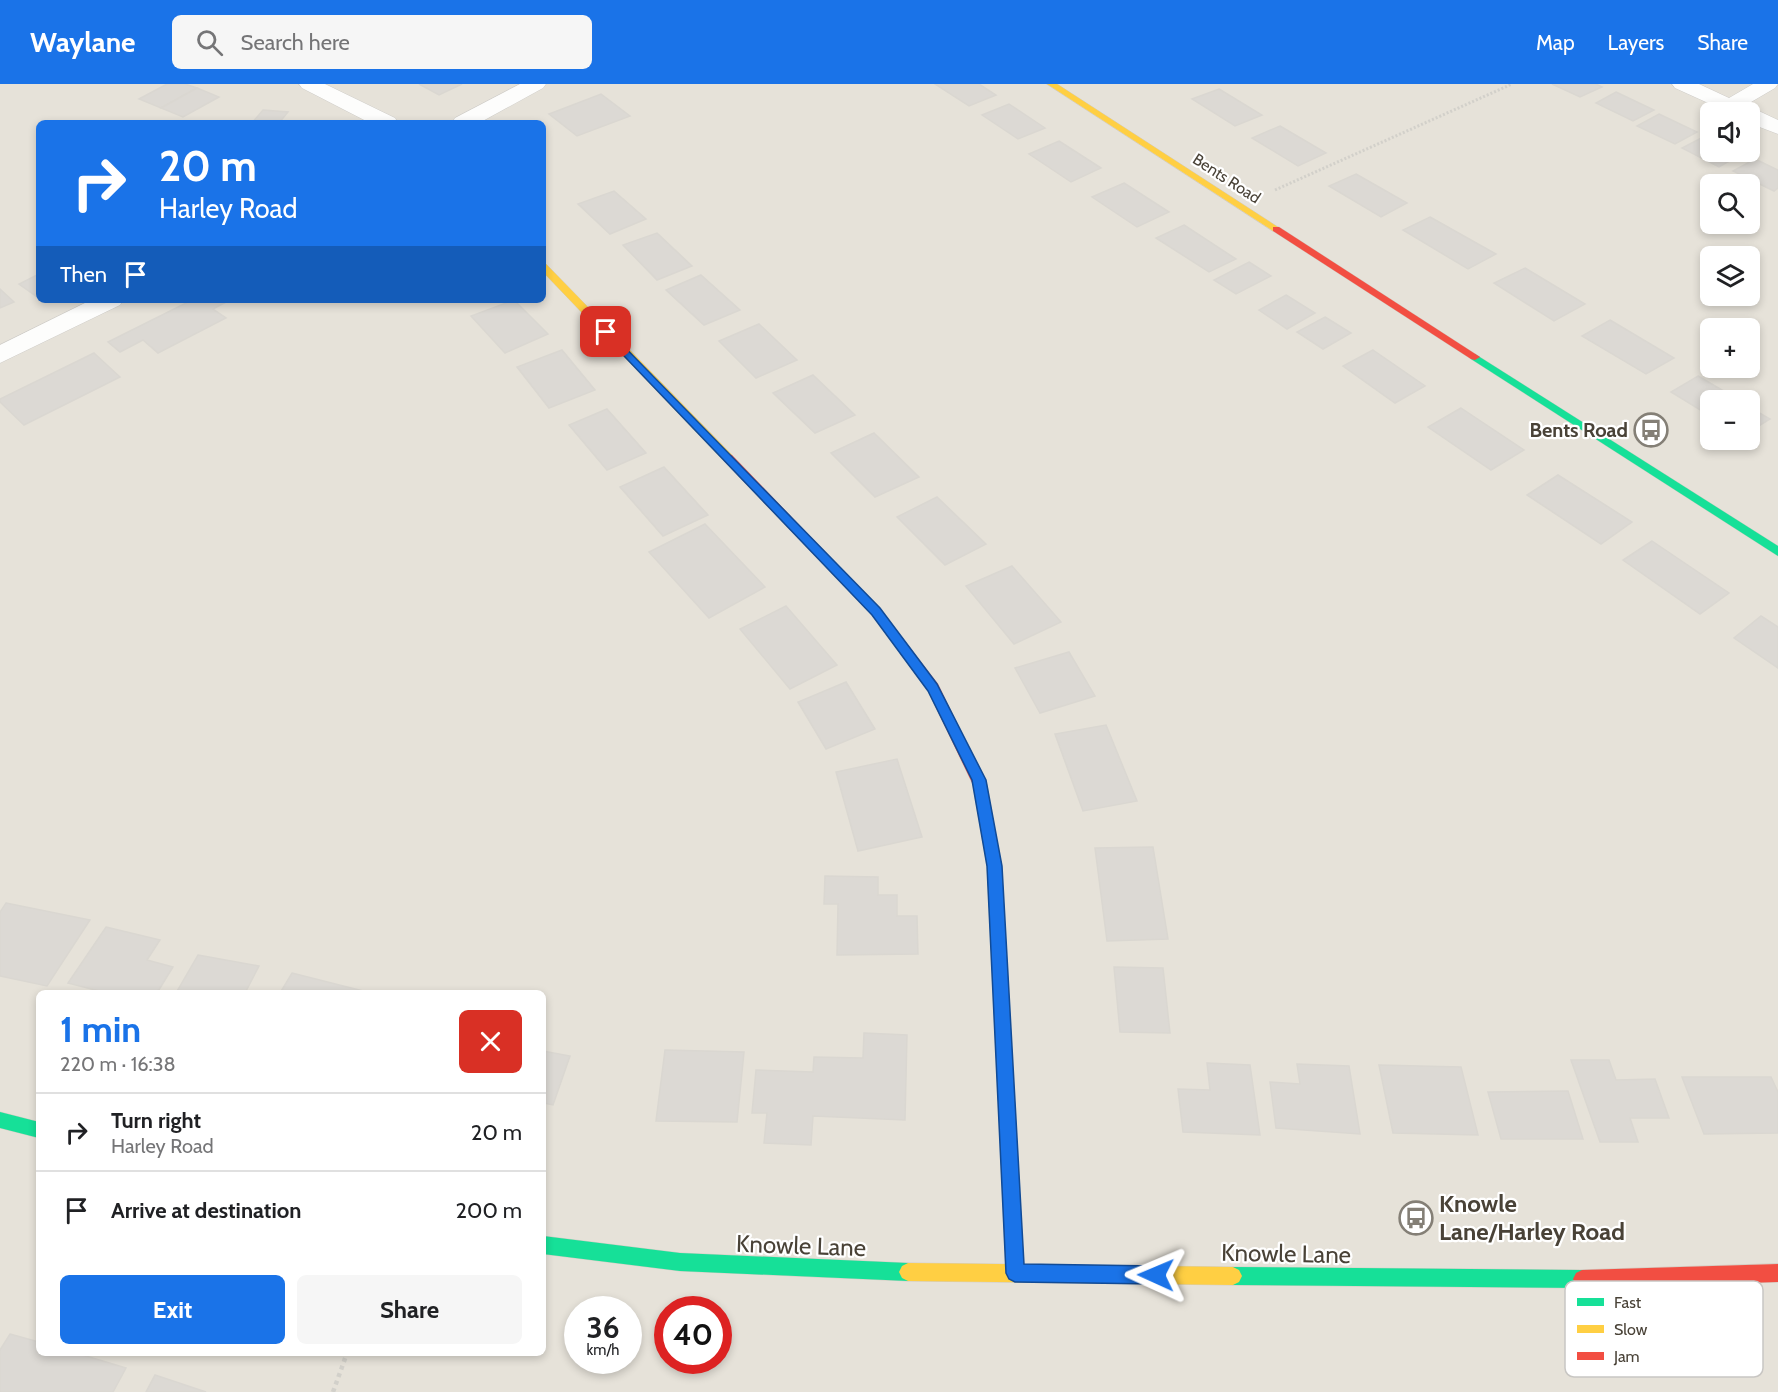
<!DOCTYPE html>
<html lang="en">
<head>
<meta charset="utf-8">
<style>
	body { margin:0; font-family:Cabin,sans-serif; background:#f6f6f6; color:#202124; height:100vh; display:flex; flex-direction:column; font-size:22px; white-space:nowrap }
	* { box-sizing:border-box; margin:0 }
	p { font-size:20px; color:#757577 }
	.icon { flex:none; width:33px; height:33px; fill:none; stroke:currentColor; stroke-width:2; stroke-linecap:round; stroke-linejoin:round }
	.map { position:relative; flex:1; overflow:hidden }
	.drawer { position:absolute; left:36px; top:906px; width:510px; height:366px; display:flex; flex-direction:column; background:#fff; border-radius:9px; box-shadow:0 3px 9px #0003 }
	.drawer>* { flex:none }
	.top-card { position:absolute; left:36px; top:36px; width:510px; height:183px; border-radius:9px; box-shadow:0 3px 9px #0003; background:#1a73e8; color:#fff; overflow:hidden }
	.tools { position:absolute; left:1700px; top:18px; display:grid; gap:12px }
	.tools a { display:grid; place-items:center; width:60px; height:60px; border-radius:9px; background:#fff; box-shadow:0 3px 9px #0003; font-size:30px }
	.speed { position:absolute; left:564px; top:1212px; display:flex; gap:12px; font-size:30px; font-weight:700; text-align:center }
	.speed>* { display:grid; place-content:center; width:78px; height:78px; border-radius:50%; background:#fff; box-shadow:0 3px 9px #0003; line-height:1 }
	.speed small { font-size:15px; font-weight:400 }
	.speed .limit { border:9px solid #d22; background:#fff; color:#111 }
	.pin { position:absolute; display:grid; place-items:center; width:51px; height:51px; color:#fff; margin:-26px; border-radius:12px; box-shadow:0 3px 9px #0006 }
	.me { position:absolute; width:66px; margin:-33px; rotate:271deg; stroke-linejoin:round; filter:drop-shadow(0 0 4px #0008) }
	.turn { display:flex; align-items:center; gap:21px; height:126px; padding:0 24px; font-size:27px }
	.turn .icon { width:78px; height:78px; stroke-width:2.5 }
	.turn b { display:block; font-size:42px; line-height:51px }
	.then { display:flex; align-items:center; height:57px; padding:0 24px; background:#0003; gap:12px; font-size:22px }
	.round { display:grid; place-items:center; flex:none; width:63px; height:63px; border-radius:9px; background:#f6f6f6 }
	.overview { display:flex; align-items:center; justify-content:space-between; height:102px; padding:0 24px }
	h1 { font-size:36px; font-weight:700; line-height:45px; color:#1a73e8 }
	.primary-button { display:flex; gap:12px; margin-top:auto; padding:12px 24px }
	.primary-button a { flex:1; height:69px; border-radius:9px; background:#1a73e8; color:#fff; font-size:24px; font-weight:700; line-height:69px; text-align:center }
	.primary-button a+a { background:#f6f6f6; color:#202124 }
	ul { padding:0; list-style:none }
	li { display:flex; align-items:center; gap:18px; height:78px; padding:0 24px; border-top:2px solid #e0e0e0 }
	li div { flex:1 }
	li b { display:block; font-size:22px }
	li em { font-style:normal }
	header { display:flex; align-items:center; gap:36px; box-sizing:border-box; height:84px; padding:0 30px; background:#1a73e8; color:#fff }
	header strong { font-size:28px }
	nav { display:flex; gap:33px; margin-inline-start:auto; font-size:21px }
	.search { width:420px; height:54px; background:#f6f6f6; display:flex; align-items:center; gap:15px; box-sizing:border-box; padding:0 21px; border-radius:9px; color:#757577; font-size:22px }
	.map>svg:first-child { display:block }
	.residential { fill:#e6e2d9; fill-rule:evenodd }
	.building { fill:#dcd9d4; stroke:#dad7d1; stroke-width:1.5 }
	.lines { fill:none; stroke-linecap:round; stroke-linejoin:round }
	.street-casing { stroke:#ceccc8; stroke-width:1 }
	.fast-casing { stroke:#d2cdc3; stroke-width:1 }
	.slow-casing { stroke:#d2cdc3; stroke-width:1 }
	.jam-casing { stroke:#d2cdc3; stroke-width:1 }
	.path-far1 { stroke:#d2d0ca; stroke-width:3; stroke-dasharray:2 2; stroke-linecap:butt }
	.path { stroke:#d2d0ca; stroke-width:4.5; stroke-dasharray:4 4; stroke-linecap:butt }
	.street { fill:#fdfdfc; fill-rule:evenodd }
	.fast { fill:#16e098; fill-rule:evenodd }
	.slow { fill:#ffcf43; fill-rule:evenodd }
	.jam { fill:#f24e42; fill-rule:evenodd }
	.route { fill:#1a73e8; stroke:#114b97; stroke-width:1.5 }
	.labels { text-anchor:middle; stroke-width:4.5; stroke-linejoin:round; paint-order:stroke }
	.far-street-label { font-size:16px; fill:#494237; stroke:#fff }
	.poi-label { font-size:20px; font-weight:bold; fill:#494237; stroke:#fff; text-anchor:end }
	.near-poi-label { font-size:24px; font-weight:bold; fill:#494237; stroke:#fff; text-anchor:start }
	.near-street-label { font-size:24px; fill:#494237; stroke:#fff }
	.key { fill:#fff; stroke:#c8c6c3; stroke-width:1.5 }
	.key-label { font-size:16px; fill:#494237 }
</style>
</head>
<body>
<header>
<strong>Waylane</strong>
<div class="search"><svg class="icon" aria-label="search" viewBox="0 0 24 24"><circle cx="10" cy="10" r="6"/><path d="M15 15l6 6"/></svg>Search here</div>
<nav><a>Map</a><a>Layers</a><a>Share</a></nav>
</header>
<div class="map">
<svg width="1778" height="1308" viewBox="0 0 1778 1308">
	<rect width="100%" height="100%" fill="#f2f0ec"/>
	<path class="residential" d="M0,0H1778V1308H0ZM1710,28H1749V68H1710ZM39,39H543V216H39ZM1710,100H1749V140H1710ZM1710,172H1749V212H1710ZM1710,244H1749V284H1710ZM1710,316H1749V356H1710ZM39,909H543V1269H39ZM578,1226H628V1276H578ZM668,1226H718V1276H668Z"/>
	<g class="building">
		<polygon points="167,0 185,0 197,4 161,24 139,15"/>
		<polygon points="419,0 462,0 439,11"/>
		<polygon points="935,0 979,0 996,11 969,22"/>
		<polygon points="1552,0 1596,0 1602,3 1580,13"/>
		<polygon points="197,4 219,13 183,33 161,24"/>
		<polygon points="1219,5 1262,31 1235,42 1192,15"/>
		<polygon points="1616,8 1654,26 1633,37 1596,19"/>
		<polygon points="601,10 630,32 577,52 549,30"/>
		<polygon points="1009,20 1045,44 1018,55 982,31"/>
		<polygon points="263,26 288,28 279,39 252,39"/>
		<polygon points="1659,30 1697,48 1675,60 1637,42"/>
		<polygon points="1280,42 1326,69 1298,82 1252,54"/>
		<polygon points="1705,52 1710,55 1710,68 1736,68 1742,70 1719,83 1682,64"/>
		<polygon points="1059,57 1101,84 1071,98 1029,70"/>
		<polygon points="1755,75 1778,86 1778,104 1774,107 1733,87"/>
		<polygon points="1356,90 1407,119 1381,133 1329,102"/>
		<polygon points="1124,99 1169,128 1137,143 1092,113"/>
		<polygon points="614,107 646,135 610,150 578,120"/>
		<polygon points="1430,133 1496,170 1468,185 1403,146"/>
		<polygon points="1184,141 1236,175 1209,188 1156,154"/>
		<polygon points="657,149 692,182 657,196 623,161"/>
		<polygon points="1249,178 1271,192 1236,210 1214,196"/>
		<polygon points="1525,184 1585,220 1554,237 1494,199"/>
		<polygon points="39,190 39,210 36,212 19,200"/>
		<polygon points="701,191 740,226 704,241 666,206"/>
		<polygon points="0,205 14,218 0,224"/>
		<polygon points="1286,211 1315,229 1287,245 1259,226"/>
		<polygon points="192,216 224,216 226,218 213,225 226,234 158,269 143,256 120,268 108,258"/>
		<polygon points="514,216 548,250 505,269 471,232"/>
		<polygon points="1325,233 1351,249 1323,265 1297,248"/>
		<polygon points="1610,236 1674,274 1646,290 1582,252"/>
		<polygon points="759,240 797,276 756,294 719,257"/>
		<polygon points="562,266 595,306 549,324 517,283"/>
		<polygon points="1373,266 1425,302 1395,319 1343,282"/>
		<polygon points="94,269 120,293 24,341 0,318 0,315"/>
		<polygon points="813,291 855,331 815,349 773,309"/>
		<polygon points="1698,292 1739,316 1710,316 1710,332 1671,308"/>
		<polygon points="1749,323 1770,335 1749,348"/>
		<polygon points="1461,324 1524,366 1491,386 1428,343"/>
		<polygon points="607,325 646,369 607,386 569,341"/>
		<polygon points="874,349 919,393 875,413 831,369"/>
		<polygon points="664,383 708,431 663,452 620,403"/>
		<polygon points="1558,391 1632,438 1601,460 1527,411"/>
		<polygon points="937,413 986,460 945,481 897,433"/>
		<polygon points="705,440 765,503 709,534 649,468"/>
		<polygon points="1652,457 1729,509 1700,530 1623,476"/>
		<polygon points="1012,482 1061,538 1014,560 966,502"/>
		<polygon points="786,522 837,581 790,605 740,545"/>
		<polygon points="1761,532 1778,543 1778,584 1734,554"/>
		<polygon points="1069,568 1095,612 1040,629 1015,584"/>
		<polygon points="846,598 875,645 826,665 798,618"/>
		<polygon points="1106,641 1137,717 1083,727 1055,650"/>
		<polygon points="897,675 922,753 858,767 836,688"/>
		<polygon points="1153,763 1168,855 1107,857 1095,764"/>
		<polygon points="825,792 878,793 878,811 897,811 897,832 917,832 918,870 837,871 838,820 824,820"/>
		<polygon points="6,819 90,836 47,902 0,892 0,828"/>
		<polygon points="106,843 160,856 147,876 173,883 157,909 107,909 68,899"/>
		<polygon points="198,871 259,882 245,909 176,909"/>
		<polygon points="1114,883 1163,884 1170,949 1120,948"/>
		<polygon points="292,889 371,909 280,909"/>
		<polygon points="864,949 907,951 905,1036 813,1032 811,1061 764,1059 767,1029 752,1029 756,986 813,988 814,973 863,974"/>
		<polygon points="665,966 744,968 737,1038 656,1037"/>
		<polygon points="543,967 570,972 553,1021 543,1019"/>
		<polygon points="1571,976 1609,976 1616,996 1655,995 1669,1034 1630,1034 1638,1058 1600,1058"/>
		<polygon points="1207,979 1250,981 1260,1051 1183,1048 1178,1005 1210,1006"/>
		<polygon points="1297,980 1349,982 1360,1050 1276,1044 1270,998 1300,1000"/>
		<polygon points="1379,981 1461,983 1478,1051 1393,1049"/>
		<polygon points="1682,993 1771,993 1778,1008 1778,1049 1704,1050"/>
		<polygon points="1568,1007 1583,1055 1501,1055 1488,1008"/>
		<polygon points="10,1250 39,1258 39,1269 76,1269 126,1284 113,1308 0,1308 0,1266"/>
		<polygon points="155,1291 206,1308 146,1308"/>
	</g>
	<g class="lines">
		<defs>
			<g id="street">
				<polygon points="299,0 325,0 395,34 398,39 370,39 302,4"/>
				<polygon points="520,0 546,0 543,4 479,39 452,39 455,34"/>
				<polygon points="1672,0 1699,0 1729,14 1753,0 1778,0 1775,4 1746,21 1778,36 1778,50 1749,39 1749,28 1728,28 1675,4"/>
				<polygon points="91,216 123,216 120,221 0,279 0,261"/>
			</g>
			<g id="fast">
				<polygon points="1475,270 1778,462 1778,472 1471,275 1470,273"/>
				<polygon points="980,695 985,697 987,701 1001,782 1013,991 1011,996 1005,999 999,996 997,991 987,782 973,701 975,697"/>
				<polygon points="0,1028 39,1038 39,1054 0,1044"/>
				<polygon points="543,1152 680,1169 908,1179 914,1182 917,1188 914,1194 908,1197 680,1187 543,1170"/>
				<polygon points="1233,1183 1582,1186 1588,1189 1591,1195 1588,1201 1582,1204 1233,1201 1227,1198 1224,1192 1227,1186"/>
			</g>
			<g id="slow">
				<polygon points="1047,0 1057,0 1281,145 1273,147"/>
				<polygon points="543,179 546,180 732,371 732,377 724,377 543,188"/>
				<polygon points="908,1179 1233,1183 1239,1186 1242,1192 1239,1198 1233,1201 908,1197 902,1194 899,1188 902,1182"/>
			</g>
			<g id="jam">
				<polygon points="1273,143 1279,143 1480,273 1475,276 1471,275 1273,147"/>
				<polygon points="728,370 732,371 880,525 938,600 987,701 985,705 975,705 928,607 872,531 724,377 724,371"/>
				<polygon points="1005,983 1011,986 1013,991 1024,1189 1021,1195 1015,1198 1009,1195 1006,1189 997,991 999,986"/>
				<polygon points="1778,1180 1778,1198 1582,1204 1576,1201 1573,1195 1576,1189 1582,1186"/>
			</g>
		</defs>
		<use href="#street" class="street-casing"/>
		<use href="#fast" class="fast-casing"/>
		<use href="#slow" class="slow-casing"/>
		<use href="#jam" class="jam-casing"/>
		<polyline class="path-far1" points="1275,106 1512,0"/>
		<polyline class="path" points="333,1308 347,1269"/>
		<use href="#street" class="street"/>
		<use href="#fast" class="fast"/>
		<use href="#slow" class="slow"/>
		<use href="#jam" class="jam"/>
	</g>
	<polygon class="route" points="606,244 880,524 937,600 986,696 1002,782 1024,1180 1156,1182 1162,1185 1165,1191 1162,1197 1156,1200 1015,1198 1009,1195 1006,1189 987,782 972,696 928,607 872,531 603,250 603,245"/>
	<defs>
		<symbol id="bus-ring" viewBox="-11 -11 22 22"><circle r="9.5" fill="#fff" stroke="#847f76" stroke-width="1.5"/><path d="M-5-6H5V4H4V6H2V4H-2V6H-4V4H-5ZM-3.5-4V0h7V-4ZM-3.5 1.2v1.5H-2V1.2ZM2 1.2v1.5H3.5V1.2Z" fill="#847f76"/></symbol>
	</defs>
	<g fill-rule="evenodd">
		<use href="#bus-ring" x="1632" y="327" width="38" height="38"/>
		<use href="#bus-ring" x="1397" y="1115" width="38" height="38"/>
	</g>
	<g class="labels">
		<g class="far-street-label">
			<text transform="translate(1227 94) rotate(33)" y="6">Bents Road</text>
		</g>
		<g class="poi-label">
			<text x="1628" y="353">Bents Road</text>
		</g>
		<g class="near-poi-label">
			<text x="1439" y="1128">Knowle<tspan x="1439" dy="28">Lane/Harley Road</tspan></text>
		</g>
		<g class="near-street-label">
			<text transform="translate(801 1162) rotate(2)" y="8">Knowle Lane</text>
			<text transform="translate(1286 1170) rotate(1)" y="8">Knowle Lane</text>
		</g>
	</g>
	<rect x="1565" y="1197" width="198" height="96" rx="9" class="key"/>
	<rect x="1577" y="1214" width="27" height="8" fill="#16e098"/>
	<rect x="1577" y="1241" width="27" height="8" fill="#ffcf43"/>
	<rect x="1577" y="1268" width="27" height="8" fill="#f24e42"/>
	<g class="key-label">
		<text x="1614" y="1224">Fast</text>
		<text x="1614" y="1251">Slow</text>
		<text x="1614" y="1278">Jam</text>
	</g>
</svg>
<div class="tools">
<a><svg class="icon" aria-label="sound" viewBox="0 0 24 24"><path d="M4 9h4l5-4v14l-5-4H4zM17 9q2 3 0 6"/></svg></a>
<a><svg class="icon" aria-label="search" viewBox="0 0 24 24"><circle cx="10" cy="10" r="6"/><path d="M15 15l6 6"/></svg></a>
<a><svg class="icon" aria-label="layers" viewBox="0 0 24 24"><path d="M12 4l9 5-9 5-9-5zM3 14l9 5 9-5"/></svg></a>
<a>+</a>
<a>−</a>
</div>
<div class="speed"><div>36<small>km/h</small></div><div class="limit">40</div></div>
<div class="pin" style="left:606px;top:248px;background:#d93025"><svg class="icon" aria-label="arrive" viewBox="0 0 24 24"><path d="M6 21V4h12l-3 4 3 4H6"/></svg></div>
<svg class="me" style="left:1156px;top:1191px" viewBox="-20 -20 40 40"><path d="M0-17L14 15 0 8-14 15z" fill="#1a73e8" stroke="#fff" stroke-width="4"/></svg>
<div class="top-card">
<div class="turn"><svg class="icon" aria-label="right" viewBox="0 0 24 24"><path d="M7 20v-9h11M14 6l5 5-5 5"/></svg><div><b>20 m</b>Harley Road</div></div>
<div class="then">Then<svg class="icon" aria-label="arrive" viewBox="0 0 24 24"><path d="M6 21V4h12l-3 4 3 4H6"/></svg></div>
</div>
<section class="drawer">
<div class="overview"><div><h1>1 min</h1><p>220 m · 16:38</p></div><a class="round" style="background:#d93025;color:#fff"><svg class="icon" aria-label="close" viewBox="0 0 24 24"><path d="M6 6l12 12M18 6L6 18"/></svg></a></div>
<ul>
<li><svg class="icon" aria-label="right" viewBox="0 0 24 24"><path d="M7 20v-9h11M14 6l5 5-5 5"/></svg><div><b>Turn right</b><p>Harley Road</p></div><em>20 m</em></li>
<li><svg class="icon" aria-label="arrive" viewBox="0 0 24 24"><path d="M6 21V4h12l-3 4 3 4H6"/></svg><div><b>Arrive at destination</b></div><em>200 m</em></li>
</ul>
<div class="primary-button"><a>Exit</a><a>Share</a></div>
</section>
</div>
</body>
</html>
